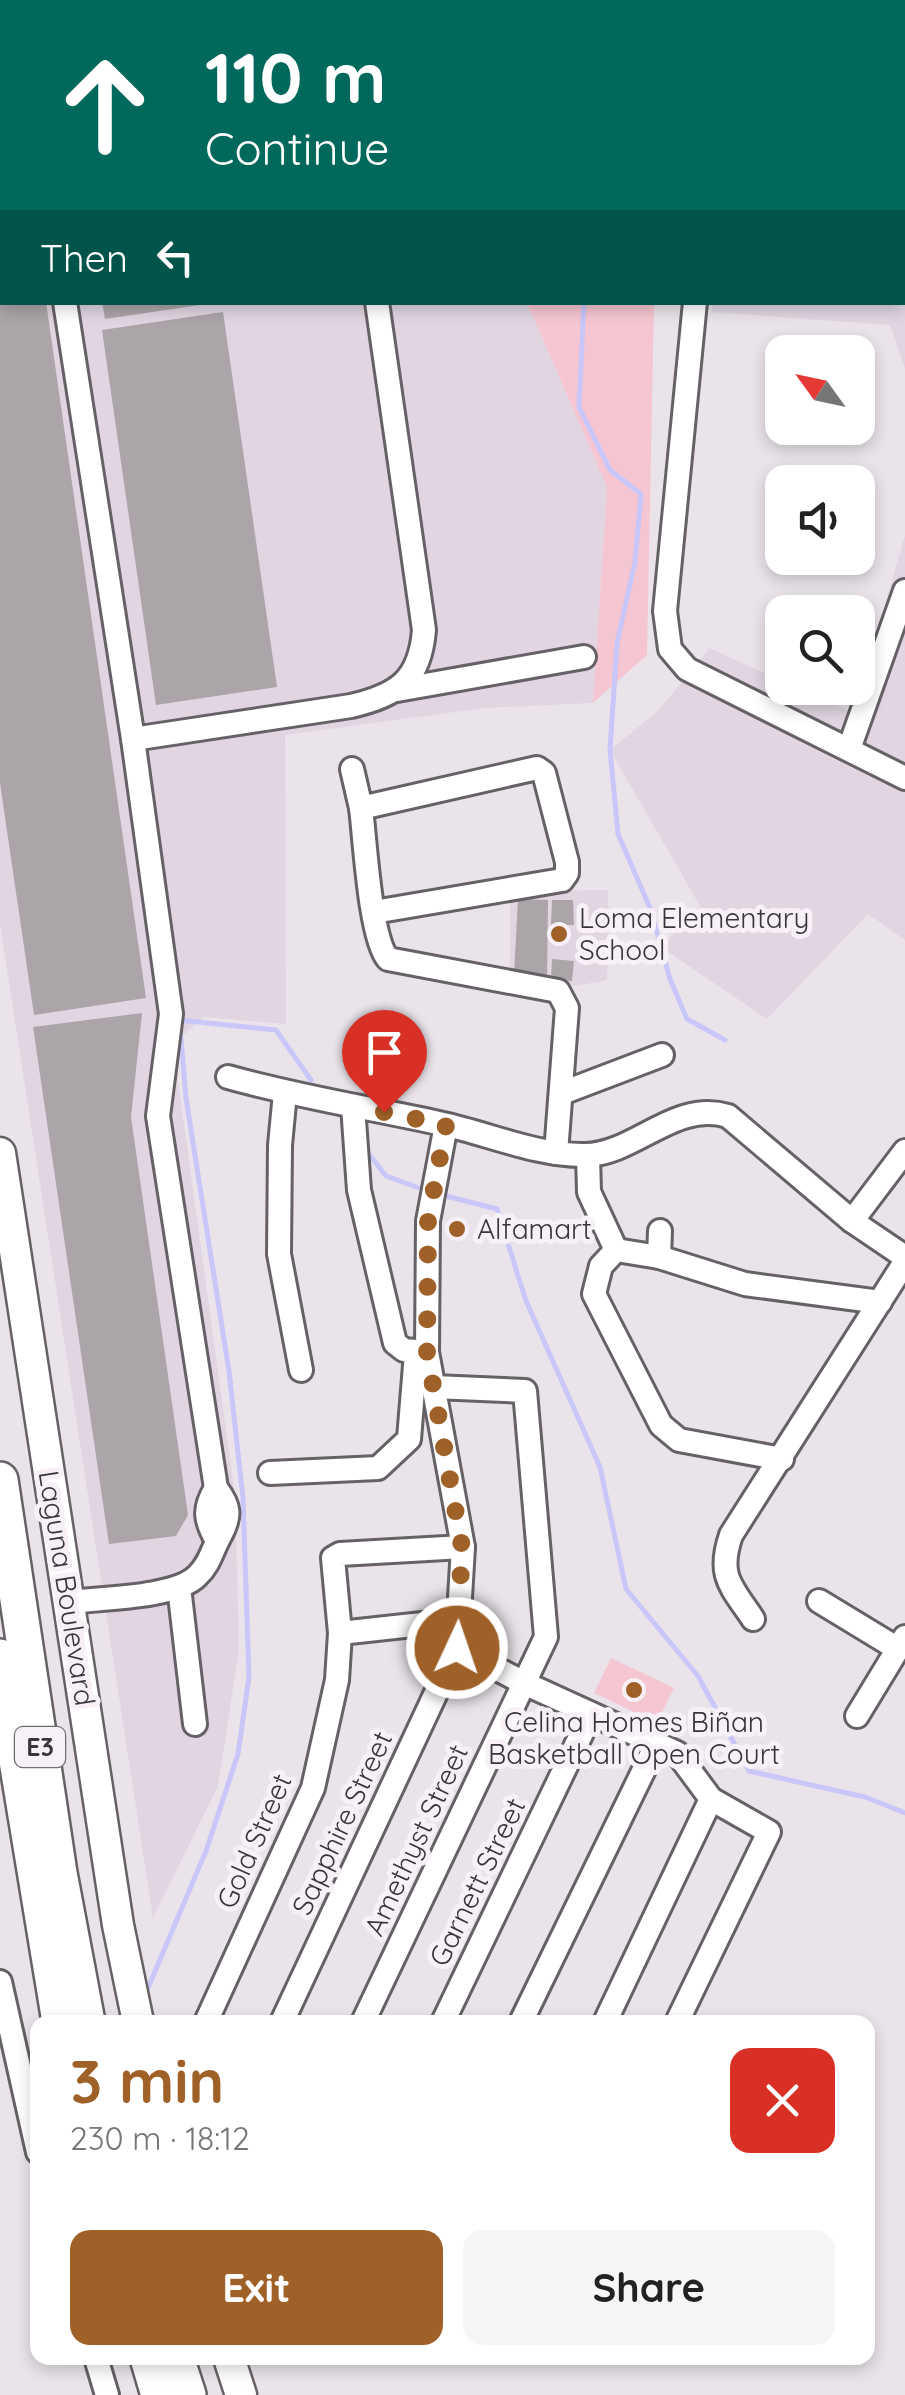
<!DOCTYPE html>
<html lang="en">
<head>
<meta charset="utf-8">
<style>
	body { margin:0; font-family:Quicksand,sans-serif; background:#f6f6f6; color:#222; height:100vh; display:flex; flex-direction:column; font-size:38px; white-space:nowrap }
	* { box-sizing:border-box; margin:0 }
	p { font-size:32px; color:#767676 }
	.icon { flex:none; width:55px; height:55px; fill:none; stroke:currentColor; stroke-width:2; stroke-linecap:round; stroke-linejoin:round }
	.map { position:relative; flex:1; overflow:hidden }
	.sheet { position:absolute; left:30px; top:2015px; width:845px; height:350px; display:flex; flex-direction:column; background:#fff; border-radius:20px; box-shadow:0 5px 15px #0003 }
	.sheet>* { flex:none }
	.guide { position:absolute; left:0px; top:0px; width:905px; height:305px; box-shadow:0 5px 15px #0003; background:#00695c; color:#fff; overflow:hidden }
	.needle { width:65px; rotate:303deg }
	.fabs { position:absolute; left:765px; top:335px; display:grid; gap:20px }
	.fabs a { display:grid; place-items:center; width:110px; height:110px; border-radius:20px; background:#fff; box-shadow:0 5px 15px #0003; font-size:50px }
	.pin { position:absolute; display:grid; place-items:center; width:85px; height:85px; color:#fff; margin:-102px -42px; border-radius:50% 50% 50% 0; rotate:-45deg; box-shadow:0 0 10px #0007 }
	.pin .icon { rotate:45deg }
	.me { position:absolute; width:110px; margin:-55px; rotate:3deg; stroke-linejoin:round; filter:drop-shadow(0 0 8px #0008) }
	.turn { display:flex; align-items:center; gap:35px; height:210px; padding:0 40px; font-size:45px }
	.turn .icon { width:130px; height:130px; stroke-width:2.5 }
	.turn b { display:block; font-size:70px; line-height:85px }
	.then { display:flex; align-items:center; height:95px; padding:0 40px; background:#0003; gap:20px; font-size:38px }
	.round { display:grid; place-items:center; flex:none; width:105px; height:105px; border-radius:20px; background:#f6f6f6 }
	.head { display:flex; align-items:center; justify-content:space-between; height:170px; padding:0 40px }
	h1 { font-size:60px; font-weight:800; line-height:75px; color:#9f6128 }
	.action { display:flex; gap:20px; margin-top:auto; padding:20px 40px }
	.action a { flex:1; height:115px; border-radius:20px; background:#9f6128; color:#fff; font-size:40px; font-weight:800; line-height:115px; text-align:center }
	.action a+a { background:#f6f6f6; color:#222 }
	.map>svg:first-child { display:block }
	.built { fill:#e0d5e0 }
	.green { fill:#f5c6d1 }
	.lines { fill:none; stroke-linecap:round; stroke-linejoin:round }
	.stream { stroke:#c9c6f9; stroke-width:5 }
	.building { fill:#aba4a8 }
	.minor-casing { stroke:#666166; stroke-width:28 }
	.major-casing { stroke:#666166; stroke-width:35 }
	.highway-casing { stroke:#666166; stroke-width:40 }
	.minor { stroke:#fff; stroke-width:22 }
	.major { stroke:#fff; stroke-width:30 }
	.highway { stroke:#fff; stroke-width:35 }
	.route { stroke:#9f6128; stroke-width:18; stroke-dasharray:0 32.4 }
	.poi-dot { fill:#9f6128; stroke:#f7f1f7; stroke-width:4 }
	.labels { text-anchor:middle; stroke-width:10; stroke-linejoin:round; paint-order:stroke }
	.shield { fill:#f7f1f7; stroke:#716e71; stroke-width:2.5 }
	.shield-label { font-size:25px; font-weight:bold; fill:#383638 }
	.poi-label { font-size:28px; fill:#383638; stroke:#f7f1f7; text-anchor:start }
	.street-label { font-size:28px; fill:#383638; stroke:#f7f1f7 }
</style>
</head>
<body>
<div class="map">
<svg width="905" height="2395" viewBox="0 0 905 2395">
	<rect width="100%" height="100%" fill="#eae4ea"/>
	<g class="built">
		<polygon points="0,0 397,0 398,2 2,2 2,302 527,303 607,487 593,703 484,708 285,735 286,1024 204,1017 173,1044 235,1495 239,1650 218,1786 153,1918 0,924"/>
		<polygon points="902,33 905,33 905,369 890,325 712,312 712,303 902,302"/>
		<polygon points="905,535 905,940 868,914 767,1019 661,947 700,906 610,750 659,710 709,648 782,681 782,688 796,688 854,713"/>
		<polygon points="608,890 607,980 575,986 510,977 510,891"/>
	</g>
	<g class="green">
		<polygon points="654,303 647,655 593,703 607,487 527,303"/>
		<polygon points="611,1658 674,1688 657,1723 594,1693"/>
	</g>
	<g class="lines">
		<g class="stream">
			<polyline points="461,0 461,2"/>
			<polyline points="584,302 579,407 610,470 641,494 635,562 617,643 610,750 618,834 650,908 670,979 687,1019 725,1040"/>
			<polyline points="178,1020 276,1030 311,1080"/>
			<polyline points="365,1149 386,1176 422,1189"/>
			<polyline points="442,1195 497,1209 526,1301 600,1467 626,1589 698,1676 749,1771 865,1797 905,1813"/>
			<polyline points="145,1995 206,1851 238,1754 249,1677 243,1498 229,1371 186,1098 181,1038"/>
		</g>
	</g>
	<g class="building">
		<polygon points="0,302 46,302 146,998 34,1015 0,783"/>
		<polygon points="102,302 199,302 200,305 105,319"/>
		<polygon points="223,312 277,687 156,705 102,330"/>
		<polygon points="518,899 548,900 547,980 514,975"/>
		<polygon points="552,900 573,900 574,925 551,925"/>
		<polygon points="552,959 574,961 572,981 551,980"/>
		<polygon points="142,1013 131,1117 188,1515 176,1536 109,1544 33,1027"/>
	</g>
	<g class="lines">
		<defs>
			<g id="minor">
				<polyline points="332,0 333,2"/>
				<polyline points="506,0 506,2"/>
				<polyline points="654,0 654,2"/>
				<polyline points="43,2 46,0"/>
				<polyline points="902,9 905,9"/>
				<polyline points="902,284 905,284"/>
				<path d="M65,302L133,739L171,1014L158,1116L216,1488C230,1506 231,1516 220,1536C212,1550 210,1564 197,1576C175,1598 100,1598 69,1602"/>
				<polyline points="695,302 665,611 670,649 687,669 905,778"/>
				<polyline points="397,690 584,657"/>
				<path d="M133,739L351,706C398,695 420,680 424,630L377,302"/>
				<polyline points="849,749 905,591"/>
				<polyline points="352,769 361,808"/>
				<path d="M374,912L562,880L567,873V862L544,773L537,768L361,808C365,840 370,938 388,959L558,991L567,1008L556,1153"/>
				<path d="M228,1077C299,1097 371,1108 443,1124C489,1134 538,1156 585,1155C636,1154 674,1100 728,1116L852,1221L905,1257"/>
				<polyline points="285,1093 280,1145 279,1254 301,1370"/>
				<polyline points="562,1093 662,1055"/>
				<polyline points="353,1106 359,1190 395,1343 404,1350 427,1352"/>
				<polyline points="588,1156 589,1192 616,1250"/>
				<polyline points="852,1221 905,1151"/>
				<polyline points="659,1257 660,1231"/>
				<polyline points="782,1459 679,1440 661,1425 594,1294 601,1266 616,1250 659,1257 745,1284 880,1302"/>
				<polyline points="270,1473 378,1468 409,1439 416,1353"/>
				<path d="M216,1488C203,1509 205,1520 217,1541"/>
				<polyline points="179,1587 195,1724"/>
				<polyline points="819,1601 898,1649"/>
				<path d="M753,1619C731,1586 717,1576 731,1535L905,1262"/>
				<polyline points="340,1633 459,1620"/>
				<polyline points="457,1648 524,1683 677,1753 711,1799 769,1832 677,2022"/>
				<polyline points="857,1716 905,1637"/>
				<polyline points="0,1982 38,2152"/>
				<polyline points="206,2022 313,1788 337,1680 340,1633 333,1558 340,1554 463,1547"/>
				<polyline points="282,2022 457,1648 463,1547 427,1352 428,1221 446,1125"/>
				<polyline points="363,2022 546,1637 525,1391 434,1387"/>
				<polyline points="443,2022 591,1714"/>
				<polyline points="521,2022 657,1743"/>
				<polyline points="605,2022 711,1799"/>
				<polyline points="96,2358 107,2395"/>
			</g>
			<g id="major">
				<polyline points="0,1153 118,1925 138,2022"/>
				<polyline points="229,2358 241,2395"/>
			</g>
			<g id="highway">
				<polyline points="0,1480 59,1873 87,2022"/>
				<polyline points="0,1657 60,2022"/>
				<polyline points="148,2358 159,2395"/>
				<polyline points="176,2358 188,2395"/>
			</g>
		</defs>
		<use href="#minor" class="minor-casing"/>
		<use href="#major" class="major-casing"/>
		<use href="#highway" class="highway-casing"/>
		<use href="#minor" class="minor"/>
		<use href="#major" class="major"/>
		<use href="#highway" class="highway"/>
	</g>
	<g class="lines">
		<polyline class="route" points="384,1112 446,1125 428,1221 427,1352 462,1547 457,1648"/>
	</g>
	<g class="poi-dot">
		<circle cx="559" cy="934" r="10"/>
		<circle cx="457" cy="1229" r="10"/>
		<circle cx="634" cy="1690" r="10"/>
	</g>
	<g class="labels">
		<rect class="shield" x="15" y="1727" width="50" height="40" rx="8"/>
		<g class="shield-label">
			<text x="40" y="1756">E3</text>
		</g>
		<g class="poi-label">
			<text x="579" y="928">Loma Elementary<tspan x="579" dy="32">School</tspan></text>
			<text x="477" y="1239">Alfamart</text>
			<text x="634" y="1732" text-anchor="middle">Celina Homes Biñan<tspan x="634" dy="32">Basketball Open Court</tspan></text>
		</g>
		<g class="street-label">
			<text transform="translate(67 1588) rotate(81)" y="10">Laguna Boulevard</text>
			<text transform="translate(342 1823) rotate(-65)" y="10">Sapphire Street</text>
			<text transform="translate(416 1840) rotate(-65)" y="10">Amethyst Street</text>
			<text transform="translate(254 1841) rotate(-66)" y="10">Gold Street</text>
			<text transform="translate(477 1882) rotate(-64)" y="10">Garnett Street</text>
		</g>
	</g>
</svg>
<div class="fabs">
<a><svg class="needle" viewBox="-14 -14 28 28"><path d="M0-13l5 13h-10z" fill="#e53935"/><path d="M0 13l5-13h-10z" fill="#767676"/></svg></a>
<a><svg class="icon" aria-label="sound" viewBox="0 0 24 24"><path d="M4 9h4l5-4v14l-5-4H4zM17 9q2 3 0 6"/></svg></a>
<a><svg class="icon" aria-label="search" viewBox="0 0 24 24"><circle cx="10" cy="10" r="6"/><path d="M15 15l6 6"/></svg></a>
</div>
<div class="pin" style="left:384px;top:1112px;background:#d93025"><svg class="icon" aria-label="arrive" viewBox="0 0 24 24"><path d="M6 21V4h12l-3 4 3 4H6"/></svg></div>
<svg class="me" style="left:457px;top:1648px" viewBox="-20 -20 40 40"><circle r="17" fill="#9f6128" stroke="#fff" stroke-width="3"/><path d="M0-11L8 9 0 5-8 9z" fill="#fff"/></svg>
<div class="guide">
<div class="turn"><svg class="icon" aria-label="ahead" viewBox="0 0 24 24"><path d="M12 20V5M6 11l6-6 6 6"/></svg><div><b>110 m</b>Continue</div></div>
<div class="then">Then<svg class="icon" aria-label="left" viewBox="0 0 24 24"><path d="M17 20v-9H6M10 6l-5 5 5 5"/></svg></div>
</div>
<section class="sheet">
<div class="head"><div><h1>3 min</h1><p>230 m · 18:12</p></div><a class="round" style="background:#d93025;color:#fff"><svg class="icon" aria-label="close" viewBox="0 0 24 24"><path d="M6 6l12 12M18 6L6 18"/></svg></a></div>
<div class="action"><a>Exit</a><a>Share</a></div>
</section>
</div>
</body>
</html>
